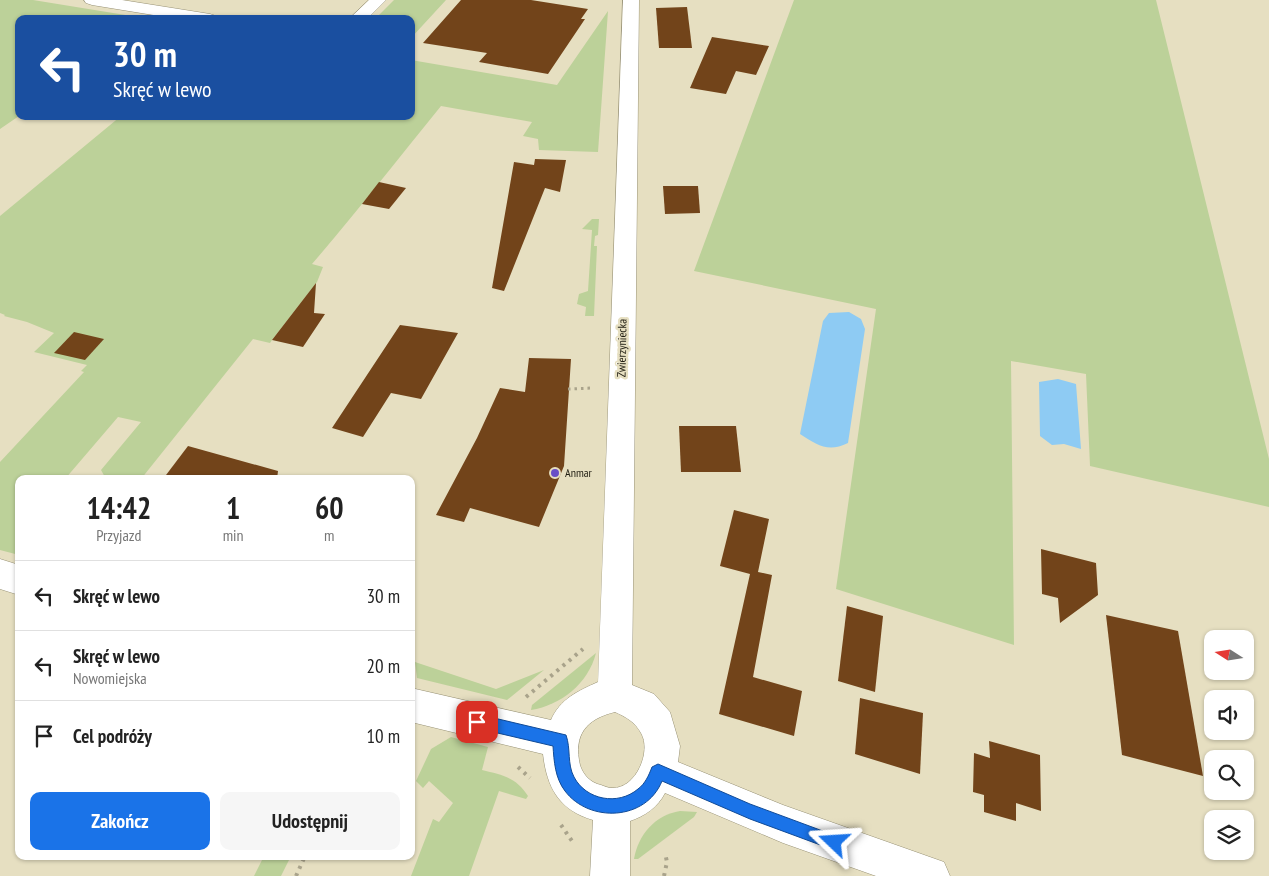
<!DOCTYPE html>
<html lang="pl">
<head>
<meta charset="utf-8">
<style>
	body { margin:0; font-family:"PT Sans Narrow",sans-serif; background:#f6f6f6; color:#222; height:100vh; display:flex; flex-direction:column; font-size:19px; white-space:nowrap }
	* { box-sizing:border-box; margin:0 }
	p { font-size:16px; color:#767676 }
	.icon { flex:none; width:28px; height:28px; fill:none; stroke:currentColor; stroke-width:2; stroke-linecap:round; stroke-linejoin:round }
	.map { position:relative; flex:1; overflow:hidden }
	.sheet { position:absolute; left:15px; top:475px; width:400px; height:385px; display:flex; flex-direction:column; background:#fff; border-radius:10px; box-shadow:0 1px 4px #0004 }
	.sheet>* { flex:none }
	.guide { position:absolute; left:15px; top:15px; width:400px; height:105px; border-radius:10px; box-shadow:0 1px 4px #0004; background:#1a4fa0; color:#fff; overflow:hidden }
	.needle { width:32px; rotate:282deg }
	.buttons { position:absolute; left:1204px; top:630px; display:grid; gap:10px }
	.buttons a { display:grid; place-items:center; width:50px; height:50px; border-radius:10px; background:#fff; box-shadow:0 1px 4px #0004; font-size:25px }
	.pin { position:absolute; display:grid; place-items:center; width:42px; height:42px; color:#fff; margin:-21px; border-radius:10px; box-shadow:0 2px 8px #0006 }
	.me { position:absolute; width:55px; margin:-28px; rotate:290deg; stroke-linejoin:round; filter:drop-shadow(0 0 4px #0008) }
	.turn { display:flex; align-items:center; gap:18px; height:105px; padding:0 15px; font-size:22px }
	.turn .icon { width:65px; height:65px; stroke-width:2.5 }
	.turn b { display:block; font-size:35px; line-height:42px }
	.eta { display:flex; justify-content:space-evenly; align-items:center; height:85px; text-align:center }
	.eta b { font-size:30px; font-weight:800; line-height:35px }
	.button { display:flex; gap:10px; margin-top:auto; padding:10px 15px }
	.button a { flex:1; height:58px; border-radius:10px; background:#1a73e8; color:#fff; font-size:20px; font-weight:800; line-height:58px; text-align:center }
	.button a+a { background:#f6f6f6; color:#222 }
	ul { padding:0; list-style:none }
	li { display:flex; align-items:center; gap:15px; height:70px; padding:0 15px; border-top:1px solid #e0e0e0 }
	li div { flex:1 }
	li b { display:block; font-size:19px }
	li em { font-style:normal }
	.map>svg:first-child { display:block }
	.green { fill:#bcd199 }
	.water { fill:#8ecbf3 }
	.building { fill:#72441a }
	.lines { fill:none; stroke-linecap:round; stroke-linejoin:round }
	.minor-casing { stroke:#989276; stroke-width:1 }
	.path-far1 { stroke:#a9a38b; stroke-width:3; stroke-dasharray:2.5 4; stroke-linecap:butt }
	.path { stroke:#a9a38b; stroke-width:4; stroke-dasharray:3 5; stroke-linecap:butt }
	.minor { fill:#fff; fill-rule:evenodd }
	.route { fill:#1a73e8; stroke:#114b97 }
	.poi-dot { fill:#684ec7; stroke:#e6dfc1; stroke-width:2 }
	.labels { text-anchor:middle; stroke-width:5; stroke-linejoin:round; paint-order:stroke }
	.street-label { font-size:12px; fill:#1f1c11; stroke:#e6dfc1 }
	.poi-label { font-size:12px; fill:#1f1c11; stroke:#e6dfc1; text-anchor:start }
</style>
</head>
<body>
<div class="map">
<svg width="1269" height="876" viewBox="0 0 1269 876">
	<rect width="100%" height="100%" fill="#e6dfc1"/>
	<g class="green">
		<polygon points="0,0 33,0 150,19 19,19 19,116 0,129"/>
		<polygon points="394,0 446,0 411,38 411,19 375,19"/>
		<polygon points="794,0 1156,0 1269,459 1269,507 1090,466 1086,374 1011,361 1014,645 836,589 876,309 694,271"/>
		<path d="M608,11L598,152L539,150L538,139L523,136L532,122L441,106C397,160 356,213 312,264L323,267L317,282L272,340L270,343L253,339L141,479H106L101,470L141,422L118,417L65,479H19V555L0,550V462L84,372L81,371L87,365L34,352L54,333L27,322L4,316L5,315L0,313V216L121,116H411V60L557,85Z"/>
		<polygon points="592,219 599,219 598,235 595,236 594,246 597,246 594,316 585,316 586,307 577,304 579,294 588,291 592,230 582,229"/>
		<path d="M596,653C588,684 561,705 531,710L532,705Z"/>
		<polygon points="415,662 496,689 544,670 507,700 417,678"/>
		<path d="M451,737L488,747L482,770C502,775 516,777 528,796L526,799L499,791L469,876H411L433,819L439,822L453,803L429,781L423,788L416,781L431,749Z"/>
		<path d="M680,811L697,812L694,817L638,859H634C638,835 655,815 680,811Z"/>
		<polygon points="264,856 291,856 281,876 254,876"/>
	</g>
	<g class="water">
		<path d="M849,312L861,319L865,329L848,443C828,453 817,445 800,434L823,321L829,313Z"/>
		<polygon points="1058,379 1076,384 1081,449 1064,444 1052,445 1040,436 1039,382"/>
	</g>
	<g class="building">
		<polygon points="461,0 531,0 588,9 581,19 585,19 548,74 479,62 487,53 423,43"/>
		<polygon points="687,7 692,48 659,48 656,8"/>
		<polygon points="712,37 769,46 756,75 736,71 726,94 690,88"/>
		<polygon points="535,159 566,160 560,192 545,188 504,291 492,288 514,162 534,165"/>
		<polygon points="379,182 406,188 389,209 362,204"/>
		<polygon points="663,186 698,186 700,213 665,214"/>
		<polygon points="316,283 314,313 325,314 303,347 272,340"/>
		<polygon points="400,325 458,333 421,399 391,393 363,437 332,428"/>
		<polygon points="74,332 104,339 85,360 54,353"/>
		<polygon points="529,358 571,359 564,466 539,527 470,508 464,522 436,515 477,438 500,388 525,392"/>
		<polygon points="679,426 736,426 741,472 681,472"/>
		<polygon points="188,446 278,471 277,479 163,479"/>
		<polygon points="734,510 769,519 758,572 772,575 753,677 802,691 794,736 719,714 750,574 720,566"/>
		<polygon points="1041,549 1096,563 1098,595 1060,623 1058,598 1042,594"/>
		<polygon points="847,606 883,616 875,692 838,681"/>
		<polygon points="1106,615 1178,631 1203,776 1122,755"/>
		<polygon points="860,698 923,713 920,774 855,754"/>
		<polygon points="989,741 1040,755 1041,811 1016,803 1016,821 984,812 984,795 973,792 974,753 990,758"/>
	</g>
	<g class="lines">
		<defs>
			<g id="minor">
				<polygon points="84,0 122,0 210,14 216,16 218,19 178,19 92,5 86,3"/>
				<polygon points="369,0 386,0 367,19 349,19"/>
				<path d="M623,0H639L632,685L654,694L670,712L680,746L678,762L783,805L944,862L950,876H876L783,843L665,793C658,807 645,816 630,821V876H590L593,820C559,810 547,788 543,754L411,722V688L551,720C560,699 578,691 598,682ZM615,712C626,717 635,722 641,733C652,751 636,789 612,788C608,788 604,786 601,785C591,783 583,775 580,765C573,735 586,719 615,712Z"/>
				<polygon points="0,559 19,565 19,595 0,589"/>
			</g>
		</defs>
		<use href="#minor" class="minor-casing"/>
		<polyline class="path-far1" points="568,389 593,388"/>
		<g class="path">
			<polyline points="526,697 583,649"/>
			<polyline points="518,767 530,778"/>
			<polyline points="561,825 574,844"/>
			<polyline points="296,876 305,856"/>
			<polyline points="664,876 667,862 665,853"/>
		</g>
		<use href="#minor" class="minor"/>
	</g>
	<path class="route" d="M477,714L566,735C571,749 567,764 574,777C586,800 618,806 638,789C645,784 649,775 652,767L658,764L750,804L839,837L842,842L839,848L834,850L750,819L662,781C646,821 589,823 565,791C555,778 554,761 553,746L472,727L470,722L472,716Z"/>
	<circle class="poi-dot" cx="555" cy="473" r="5"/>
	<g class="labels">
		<g class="street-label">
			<text transform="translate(622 348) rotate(-89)" y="4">Zwierzyniecka</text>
		</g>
		<g class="poi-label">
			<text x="565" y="477">Anmar</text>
		</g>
	</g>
</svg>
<div class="buttons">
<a><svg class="needle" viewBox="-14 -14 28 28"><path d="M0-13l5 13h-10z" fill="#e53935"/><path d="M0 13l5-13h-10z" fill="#767676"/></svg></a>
<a><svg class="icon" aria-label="sound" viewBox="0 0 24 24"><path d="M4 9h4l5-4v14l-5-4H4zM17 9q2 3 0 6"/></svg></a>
<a><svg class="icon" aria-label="search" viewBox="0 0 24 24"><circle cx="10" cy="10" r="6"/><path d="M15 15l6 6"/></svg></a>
<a><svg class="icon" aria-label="layers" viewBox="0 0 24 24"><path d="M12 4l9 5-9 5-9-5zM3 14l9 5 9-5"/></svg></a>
</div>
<div class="pin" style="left:477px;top:722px;background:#d93025"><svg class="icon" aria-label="arrive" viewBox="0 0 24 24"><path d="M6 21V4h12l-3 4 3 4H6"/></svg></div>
<svg class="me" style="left:834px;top:842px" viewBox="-20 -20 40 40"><path d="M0-17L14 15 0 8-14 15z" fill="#1a73e8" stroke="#fff" stroke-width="4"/></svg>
<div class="guide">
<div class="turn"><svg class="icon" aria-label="left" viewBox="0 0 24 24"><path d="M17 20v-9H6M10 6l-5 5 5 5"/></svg><div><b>30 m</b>Skręć w lewo</div></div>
</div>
<section class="sheet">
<div class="eta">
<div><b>14:42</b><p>Przyjazd</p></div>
<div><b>1</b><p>min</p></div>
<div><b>60</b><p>m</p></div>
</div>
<ul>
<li><svg class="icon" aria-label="left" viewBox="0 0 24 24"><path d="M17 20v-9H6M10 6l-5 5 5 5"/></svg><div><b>Skręć w lewo</b></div><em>30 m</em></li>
<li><svg class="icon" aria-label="left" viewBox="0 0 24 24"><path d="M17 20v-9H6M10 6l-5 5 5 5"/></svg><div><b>Skręć w lewo</b><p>Nowomiejska</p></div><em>20 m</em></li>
<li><svg class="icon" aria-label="arrive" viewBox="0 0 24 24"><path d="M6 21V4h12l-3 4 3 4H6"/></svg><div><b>Cel podróży</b></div><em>10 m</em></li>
</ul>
<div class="button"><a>Zakończ</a><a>Udostępnij</a></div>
</section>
</div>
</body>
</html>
